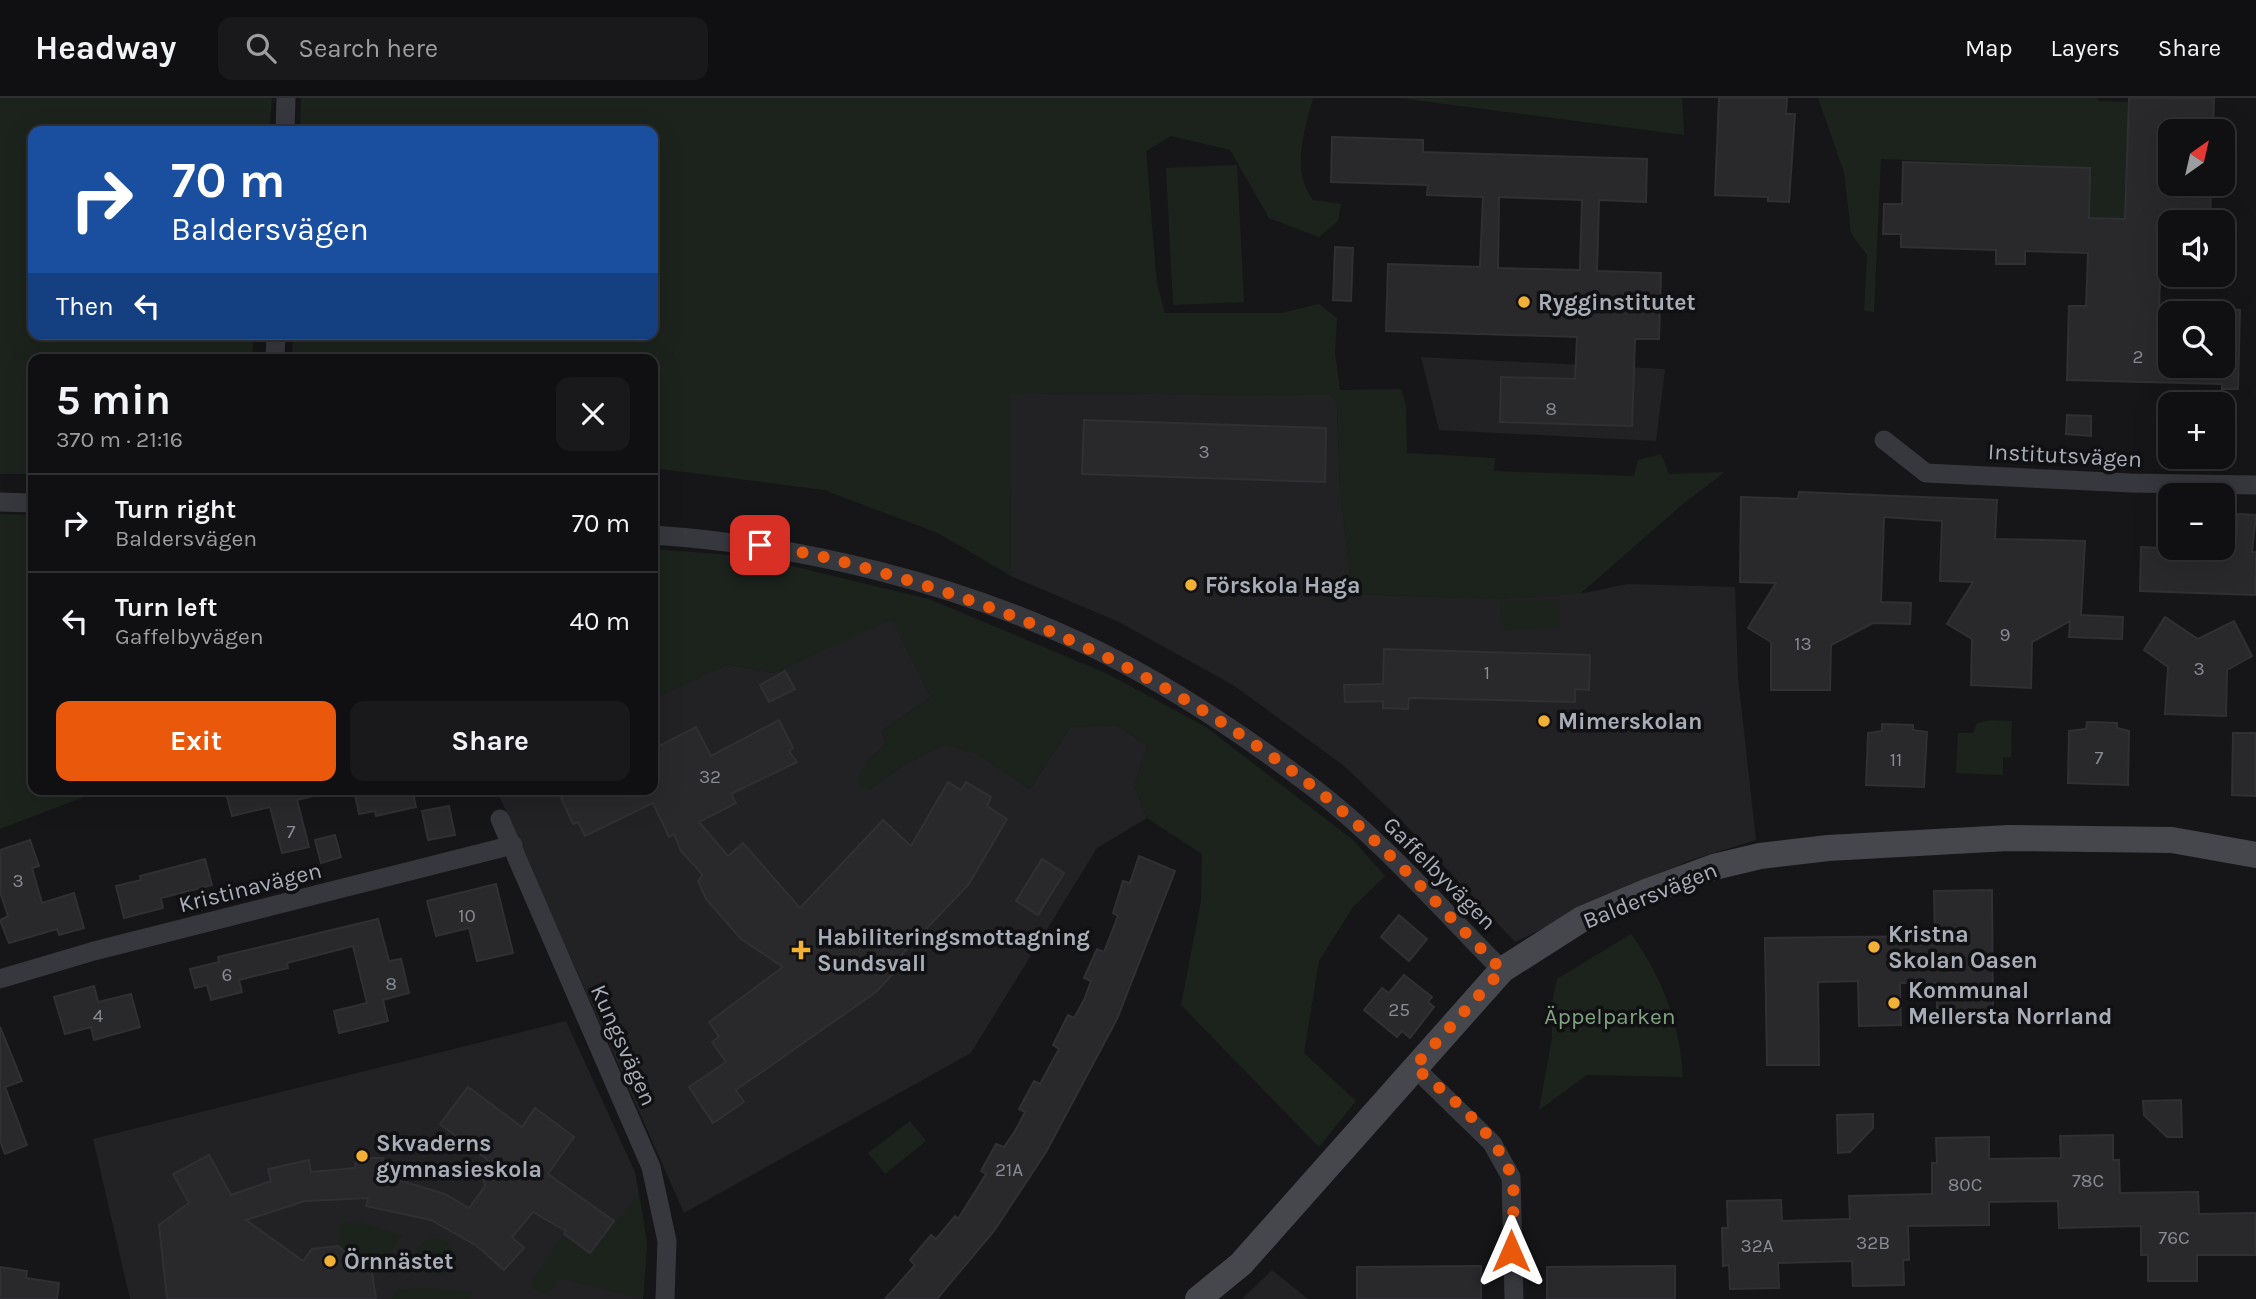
<!DOCTYPE html>
<html lang="en">
<head>
<meta charset="utf-8">
<style>
	body { margin:0; font-family:Karla,sans-serif; background:#19191b; color:#f1f3f6; height:100vh; display:flex; flex-direction:column; font-size:26px; white-space:nowrap }
	* { box-sizing:border-box; margin:0 }
	p { font-size:23px; color:#9c9d9f }
	.icon { flex:none; width:38px; height:38px; fill:none; stroke:currentColor; stroke-width:2; stroke-linecap:round; stroke-linejoin:round }
	.map { position:relative; flex:1; overflow:hidden }
	.sheet { position:absolute; left:28px; top:256px; width:630px; height:441px; display:flex; flex-direction:column; background:#101012; border-radius:14px; box-shadow:0 7px 28px #0002,0 0 0 2px #303032 }
	.sheet>* { flex:none }
	.guide { position:absolute; left:28px; top:28px; width:630px; height:214px; border-radius:14px; box-shadow:0 7px 28px #0002,0 0 0 2px #303032; background:#1a4fa0; color:#fff; overflow:hidden }
	.needle { width:46px; rotate:34deg }
	.buttons { position:absolute; left:2158px; top:21px; display:grid; gap:14px }
	.buttons a { display:grid; place-items:center; width:77px; height:77px; border-radius:14px; background:#101012; box-shadow:0 7px 28px #0002,0 0 0 2px #303032; font-size:35px }
	.pin { position:absolute; display:grid; place-items:center; width:60px; height:60px; color:#fff; margin:-30px; border-radius:14px; box-shadow:0 4px 10px #0006 }
	.me { position:absolute; width:77px; margin:-38px; rotate:0deg; stroke-linejoin:round; filter:drop-shadow(0 0 5px #0008) }
	.turn { display:flex; align-items:center; gap:24px; height:147px; padding:0 28px; font-size:32px }
	.turn .icon { width:91px; height:91px; stroke-width:2.5 }
	.turn b { display:block; font-size:49px; line-height:60px }
	.then { display:flex; align-items:center; height:66px; padding:0 28px; background:#0003; gap:14px; font-size:26px }
	.round { display:grid; place-items:center; flex:none; width:74px; height:74px; border-radius:14px; background:#19191b }
	.overview { display:flex; align-items:center; justify-content:space-between; height:119px; padding:0 28px }
	h1 { font-size:42px; font-weight:700; line-height:52px }
	.cta { display:flex; gap:14px; margin-top:auto; padding:14px 28px }
	.cta a { flex:1; height:80px; border-radius:14px; background:#ea580c; color:#fff; font-size:28px; font-weight:700; line-height:80px; text-align:center }
	.cta a+a { background:#19191b; color:#f1f3f6 }
	ul { padding:0; list-style:none }
	li { display:flex; align-items:center; gap:21px; height:98px; padding:0 28px; border-top:2px solid #303032 }
	li div { flex:1 }
	li b { display:block; font-size:26px }
	li em { font-style:normal }
	header { display:flex; align-items:center; gap:42px; box-sizing:border-box; height:98px; padding:0 35px; background:#101012; border-bottom:2px solid #303032 }
	header strong { font-size:33px }
	nav { display:flex; gap:38px; margin-inline-start:auto; font-size:24px }
	.search { width:490px; height:63px; background:#19191b; display:flex; align-items:center; gap:18px; box-sizing:border-box; padding:0 24px; border-radius:14px; color:#9c9d9f; font-size:26px }
	.map>svg:first-child { display:block }
	.built { fill:#222225 }
	.green { fill:#1c231d }
	.building { fill:#29292c; stroke:#303034; stroke-width:2; fill-rule:evenodd }
	.lines { fill:none; stroke-linecap:round; stroke-linejoin:round }
	.street { stroke:#37383d; stroke-width:19 }
	.secondary { stroke:#45474d; stroke-width:26 }
	.route { stroke:#ea580c; stroke-width:12; stroke-dasharray:0 21.6 }
	.poi-dot { fill:#f2b134; stroke:#111113; stroke-width:2.5 }
	.labels { text-anchor:middle; stroke-width:7; stroke-linejoin:round; paint-order:stroke }
	.number-label { font-size:19px; fill:#888b94 }
	.poi-label { font-size:23px; font-weight:bold; fill:#a8adb8; stroke:#111113; text-anchor:start }
	.street-label { font-size:23px; fill:#a8adb8; stroke:#111113 }
	.park-label { font-size:23px; fill:#7fa381; stroke:#111113 }
</style>
</head>
<body>
<header>
<strong>Headway</strong>
<div class="search"><svg class="icon" aria-label="search" viewBox="0 0 24 24"><circle cx="10" cy="10" r="6"/><path d="M15 15l6 6"/></svg>Search here</div>
<nav><a>Map</a><a>Layers</a><a>Share</a></nav>
</header>
<div class="map">
<svg width="2256" height="1201" viewBox="0 0 2256 1201">
	<rect width="100%" height="100%" fill="#161618"/>
	<g class="built">
		<polygon points="1421,259 1665,271 1656,343 1439,332"/>
		<polygon points="1009,295 1332,297 1337,307 1340,390 1352,496 1496,501 1584,495 1628,486 1735,489 1738,579 1756,742 1688,763 1515,844 1404,725 1343,667 1233,587 1119,524 1011,478"/>
		<polygon points="891,521 931,599 882,633 886,646 867,664 869,692 904,667 944,646 976,655 1030,691 1070,629 1117,627 1148,648 1134,687 1147,720 1097,750 971,955 684,1115 496,691 653,691 653,601 727,566 773,575"/>
		<polygon points="566,923 635,1074 647,1145 643,1201 130,1201 93,1041"/>
		<polygon points="1272,1172 1308,1201 1242,1201"/>
	</g>
	<g class="green">
		<polygon points="0,0 272,0 269,33 33,33 33,236 254,236 252,261 33,261 33,376 0,376"/>
		<path d="M301,0H1313C1304,33 1291,73 1313,102L1341,106L1338,123L1319,139L1269,120L1230,52L1171,38L1146,53L1157,186L1165,215H1281L1319,206L1337,220L1335,255L1340,292L1401,291L1406,308L1407,355L1495,360L1494,373L1634,378L1638,362L1661,356L1669,376L1725,374L1684,405L1580,496L1496,501L1352,496L1340,390L1337,307L1332,297L1010,295L1011,478L938,435L824,392L653,370V261H292L293,236H653V33H300Z"/>
		<polygon points="1399,0 1682,0 1684,37"/>
		<polygon points="1818,0 2098,0 2099,3 2128,4 2125,121 2089,120 2090,70 1881,61 1874,214 1864,213 1867,157 1851,135 1844,74"/>
		<polygon points="1237,67 1244,204 1173,207 1166,70"/>
		<polygon points="0,416 33,417 33,691 105,691 0,731"/>
		<polygon points="653,451 755,459 929,501 1108,576 1206,629 1353,742 1385,778 1353,809 1319,863 1304,955 1356,1003 1319,1049 1181,907 1201,803 1202,756 1147,720 1134,687 1148,648 1117,627 1070,629 1030,691 976,655 944,646 904,667 869,692 860,689 858,680 867,664 886,646 882,633 931,599 891,522 773,575 727,566 653,601"/>
		<polygon points="1559,501 1560,529 1502,532 1500,503"/>
		<polygon points="1990,622 2012,623 2011,659 2003,660 2003,677 1956,675 1958,635 1973,635 1977,625"/>
		<path d="M1631,836C1662,878 1680,927 1683,979L1587,977L1539,1012L1552,940V904L1557,881Z"/>
		<polygon points="910,1023 926,1043 885,1076 868,1055"/>
		<polygon points="639,1096 647,1145 643,1201 559,1180 553,1191 545,1196 532,1191 531,1183 564,1136 590,1155"/>
		<polygon points="356,1123 403,1138 372,1175 338,1148 341,1124"/>
		<circle cx="435" cy="1159" r="19"/>
		<polygon points="429,1190 472,1194 470,1201 392,1201 399,1191"/>
	</g>
	<g class="building">
		<polygon points="1719,0 1787,0 1786,16 1795,16 1789,104 1768,103 1768,99 1715,97"/>
		<polygon points="2129,0 2214,0 2213,33 2170,33 2170,86 2211,86 2210,124 2162,124 2159,210 2170,210 2170,268 2222,268 2222,211 2240,212 2238,291 2222,291 2222,286 2067,282 2069,208 2086,208 2088,155 2025,153 2025,166 1996,166 1996,152 1901,149 1901,136 1883,136 1884,106 1902,106 1903,64 2090,70 2089,120 2125,121"/>
		<path d="M1332,39L1423,42V54L1647,61L1646,104L1599,102L1597,173L1661,175L1659,241H1635L1632,328L1500,324L1501,279L1575,281L1577,239L1386,233L1388,166L1480,169L1483,99L1427,97L1428,87L1331,84ZM1499,99L1582,102L1580,172L1498,170Z"/>
		<polygon points="1335,149 1353,150 1351,203 1333,202"/>
		<polygon points="2067,317 2091,318 2091,338 2066,336"/>
		<polygon points="1084,322 1326,330 1325,384 1082,376"/>
		<polygon points="1799,394 1997,402 1995,441 2085,443 2081,517 2123,519 2122,541 2069,539 2070,523 2032,544 2031,590 1971,587 1972,541 1947,526 1973,484 1940,483 1942,423 1884,419 1881,504 1911,505 1910,526 1873,525 1831,547 1830,592 1771,592 1771,544 1748,530 1776,485 1740,484 1741,399 1798,401"/>
		<polygon points="2238,416 2256,417 2252,454 2256,454 2256,497 2140,493 2141,449 2235,453"/>
		<polygon points="2165,519 2198,541 2234,523 2252,558 2227,572 2226,618 2165,616 2168,569 2144,552"/>
		<polygon points="1384,551 1590,557 1589,592 1575,591 1575,604 1409,600 1408,611 1383,610 1383,603 1345,604 1344,587 1383,586"/>
		<polygon points="785,573 795,591 769,604 760,587"/>
		<polygon points="779,622 793,650 789,653 797,664 731,696 736,705 699,724 728,758 743,745 800,810 883,722 911,748 948,684 961,692 966,684 991,699 987,708 1007,721 969,786 890,869 895,874 876,894 736,992 744,1004 713,1025 689,989 726,964 712,944 719,939 709,924 783,869 741,841 706,801 698,783 703,777 681,753 674,736 669,739 653,705 585,738 578,724 573,726 561,700 578,691 653,691 653,651 696,629 711,658"/>
		<polygon points="2087,624 2117,625 2117,630 2129,633 2128,687 2068,685 2069,633 2086,631"/>
		<polygon points="1882,626 1913,627 1913,632 1927,634 1924,689 1866,687 1868,635 1882,633"/>
		<polygon points="2233,635 2256,635 2256,698 2232,697"/>
		<polygon points="225,691 312,691 313,698 297,702 309,749 282,755 270,709 232,718"/>
		<polygon points="354,691 412,691 416,709 376,718 375,713 359,716"/>
		<polygon points="449,708 455,737 428,742 422,713"/>
		<polygon points="335,737 341,759 321,765 315,742"/>
		<polygon points="30,742 39,768 32,770 42,805 74,795 84,830 59,837 57,831 9,845 0,822 8,818 0,794 0,752"/>
		<polygon points="1139,758 1175,773 1117,921 1046,1054 994,1133 937,1201 885,1201 915,1167 910,1162 931,1137 936,1141 955,1118 958,1121 986,1076 981,1073 996,1046 1004,1049 1015,1033 1025,1014 1019,1011 1034,983 1040,986 1059,951 1053,947 1068,917 1074,920 1084,902 1091,883 1084,880 1097,851 1104,854 1118,818 1113,815 1123,783 1130,785"/>
		<polygon points="205,761 212,787 161,800 163,810 124,820 116,788 141,782 140,778"/>
		<polygon points="1042,761 1064,775 1038,817 1016,803"/>
		<polygon points="496,786 513,855 477,863 469,830 436,838 427,803"/>
		<polygon points="1992,792 1993,925 1937,926 1937,885 1900,885 1901,927 1859,928 1858,883 1818,884 1819,967 1767,967 1765,840 1935,838 1934,793"/>
		<polygon points="1399,817 1427,841 1409,863 1381,839"/>
		<polygon points="378,821 389,863 401,861 409,895 383,902 388,923 339,935 334,913 367,905 353,848 287,865 288,870 239,882 242,894 211,902 207,887 195,890 190,871 219,864 218,859"/>
		<polygon points="1404,877 1432,899 1428,904 1434,909 1410,940 1402,933 1397,939 1364,912 1382,890 1389,895"/>
		<polygon points="94,888 98,904 131,896 140,929 94,942 91,929 65,936 54,899"/>
		<polygon points="0,929 22,983 5,989 27,1047 5,1056 0,1043"/>
		<polygon points="468,989 522,1029 535,1010 574,1039 548,1076 614,1123 590,1155 564,1136 566,1133 533,1114 512,1139 524,1150 504,1172 477,1148 431,1122 366,1108 368,1100 305,1103 246,1122 303,1163 312,1151 338,1148 372,1175 376,1201 167,1201 159,1127 189,1105 173,1076 209,1057 231,1097 271,1083 268,1071 309,1062 311,1074 355,1070 356,1060 383,1060 381,1077 445,1096 469,1110 485,1088 483,1080 494,1067 440,1026"/>
		<polygon points="2181,1002 2182,1039 2167,1039 2144,1017 2143,1003"/>
		<polygon points="1873,1016 1873,1030 1850,1054 1838,1055 1837,1017"/>
		<polygon points="2113,1037 2113,1062 2119,1062 2120,1095 2198,1094 2199,1116 2256,1115 2256,1157 2197,1157 2197,1183 2148,1183 2148,1157 2141,1157 2141,1128 2059,1130 2058,1103 1989,1104 1989,1127 1908,1128 1909,1162 1903,1162 1904,1187 1853,1188 1852,1163 1778,1165 1779,1190 1730,1191 1729,1167 1723,1168 1722,1130 1728,1130 1727,1103 1781,1102 1782,1123 1850,1121 1849,1098 1932,1096 1932,1065 1937,1065 1936,1040 1989,1039 1989,1061 2061,1060 2060,1038"/>
		<polygon points="1481,1168 1481,1201 1357,1201 1357,1169"/>
		<polygon points="1675,1168 1675,1201 1547,1201 1547,1169"/>
		<polygon points="0,1169 27,1173 26,1180 59,1185 57,1201 0,1201"/>
	</g>
	<g class="lines">
		<g class="street">
			<polyline points="285,33 286,0"/>
			<polyline points="275,261 276,236"/>
			<polyline points="1884,342 1926,375 2130,385 2256,387"/>
			<polyline points="0,404 33,405"/>
			<path d="M653,437C803,447 961,486 1097,552C1172,589 1244,637 1311,688C1381,741 1440,810 1502,872"/>
			<polyline points="500,721 651,1069 667,1143 665,1201"/>
			<polyline points="0,881 94,853 513,747"/>
			<polyline points="1414,969 1492,1045 1511,1079 1514,1201"/>
		</g>
		<polyline class="secondary" points="1198,1201 1241,1166 1502,872 1582,821 1646,794 1714,769 1760,758 1828,750 2008,740 2172,742 2256,757"/>
	</g>
	<g class="lines">
		<path class="route" d="M760,447C812,454 863,469 914,484C1064,530 1187,592 1312,688C1381,742 1440,810 1502,872L1414,969C1448,997 1496,1034 1511,1077C1517,1095 1511,1133 1511,1153"/>
	</g>
	<g class="poi-dot">
		<circle cx="1524" cy="204" r="7"/>
		<circle cx="1191" cy="487" r="7"/>
		<circle cx="1544" cy="623" r="7"/>
		<circle cx="1874" cy="849" r="7"/>
		<path d="M797.5 841.5h7v7h7v7h-7v7h-7v-7h-7v-7h7z"/>
		<circle cx="1894" cy="905" r="7"/>
		<circle cx="362" cy="1058" r="7"/>
		<circle cx="330" cy="1163" r="7"/>
	</g>
	<g class="labels">
		<g class="number-label">
			<text x="2138" y="265">2</text>
			<text x="1551" y="317">8</text>
			<text x="1204" y="360">3</text>
			<text x="2005" y="543">9</text>
			<text x="1803" y="552">13</text>
			<text x="2199" y="577">3</text>
			<text x="1487" y="581">1</text>
			<text x="2099" y="666">7</text>
			<text x="1896" y="668">11</text>
			<text x="710" y="685">32</text>
			<text x="291" y="740">7</text>
			<text x="18" y="789">3</text>
			<text x="467" y="824">10</text>
			<text x="227" y="883">6</text>
			<text x="391" y="892">8</text>
			<text x="1399" y="918">25</text>
			<text x="98" y="924">4</text>
			<text x="1009" y="1078">21A</text>
			<text x="2088" y="1089">78C</text>
			<text x="1965" y="1093">80C</text>
			<text x="2174" y="1146">76C</text>
			<text x="1873" y="1151">32B</text>
			<text x="1757" y="1154">32A</text>
		</g>
		<g class="poi-label">
			<text x="1538" y="212">Rygginstitutet</text>
			<text x="1205" y="495">Förskola Haga</text>
			<text x="1558" y="631">Mimerskolan</text>
			<text x="1888" y="844">Kristna<tspan x="1888" dy="26">Skolan Oasen</tspan></text>
			<text x="817" y="847">Habiliteringsmottagning<tspan x="817" dy="26">Sundsvall</tspan></text>
			<text x="1908" y="900">Kommunal<tspan x="1908" dy="26">Mellersta Norrland</tspan></text>
			<text x="376" y="1053">Skvaderns<tspan x="376" dy="26">gymnasieskola</tspan></text>
			<text x="344" y="1171">Örnnästet</text>
		</g>
		<g class="street-label">
			<text transform="translate(2065 357) rotate(3)" y="8">Institutsvägen</text>
			<text transform="translate(1440 775) rotate(45)" y="8">Gaffelbyvägen</text>
			<text transform="translate(250 789) rotate(-14)" y="8">Kristinavägen</text>
			<text transform="translate(1650 797) rotate(-22)" y="8">Baldersvägen</text>
			<text transform="translate(624 947) rotate(66)" y="8">Kungsvägen</text>
		</g>
		<g class="park-label">
			<text x="1610" y="926">Äppelparken</text>
		</g>
	</g>
</svg>
<div class="buttons">
<a><svg class="needle" viewBox="-14 -14 28 28"><path d="M0-13l5 13h-10z" fill="#e53935"/><path d="M0 13l5-13h-10z" fill="#9c9d9f"/></svg></a>
<a><svg class="icon" aria-label="sound" viewBox="0 0 24 24"><path d="M4 9h4l5-4v14l-5-4H4zM17 9q2 3 0 6"/></svg></a>
<a><svg class="icon" aria-label="search" viewBox="0 0 24 24"><circle cx="10" cy="10" r="6"/><path d="M15 15l6 6"/></svg></a>
<a>+</a>
<a>−</a>
</div>
<div class="pin" style="left:760px;top:447px;background:#d93025"><svg class="icon" aria-label="arrive" viewBox="0 0 24 24"><path d="M6 21V4h12l-3 4 3 4H6"/></svg></div>
<svg class="me" style="left:1511px;top:1153px" viewBox="-20 -20 40 40"><path d="M0-17L14 15 0 8-14 15z" fill="#ea580c" stroke="#fff" stroke-width="4"/></svg>
<div class="guide">
<div class="turn"><svg class="icon" aria-label="right" viewBox="0 0 24 24"><path d="M7 20v-9h11M14 6l5 5-5 5"/></svg><div><b>70 m</b>Baldersvägen</div></div>
<div class="then">Then<svg class="icon" aria-label="left" viewBox="0 0 24 24"><path d="M17 20v-9H6M10 6l-5 5 5 5"/></svg></div>
</div>
<section class="sheet">
<div class="overview"><div><h1>5 min</h1><p>370 m · 21:16</p></div><a class="round"><svg class="icon" aria-label="close" viewBox="0 0 24 24"><path d="M6 6l12 12M18 6L6 18"/></svg></a></div>
<ul>
<li><svg class="icon" aria-label="right" viewBox="0 0 24 24"><path d="M7 20v-9h11M14 6l5 5-5 5"/></svg><div><b>Turn right</b><p>Baldersvägen</p></div><em>70 m</em></li>
<li><svg class="icon" aria-label="left" viewBox="0 0 24 24"><path d="M17 20v-9H6M10 6l-5 5 5 5"/></svg><div><b>Turn left</b><p>Gaffelbyvägen</p></div><em>40 m</em></li>
</ul>
<div class="cta"><a>Exit</a><a>Share</a></div>
</section>
</div>
</body>
</html>
